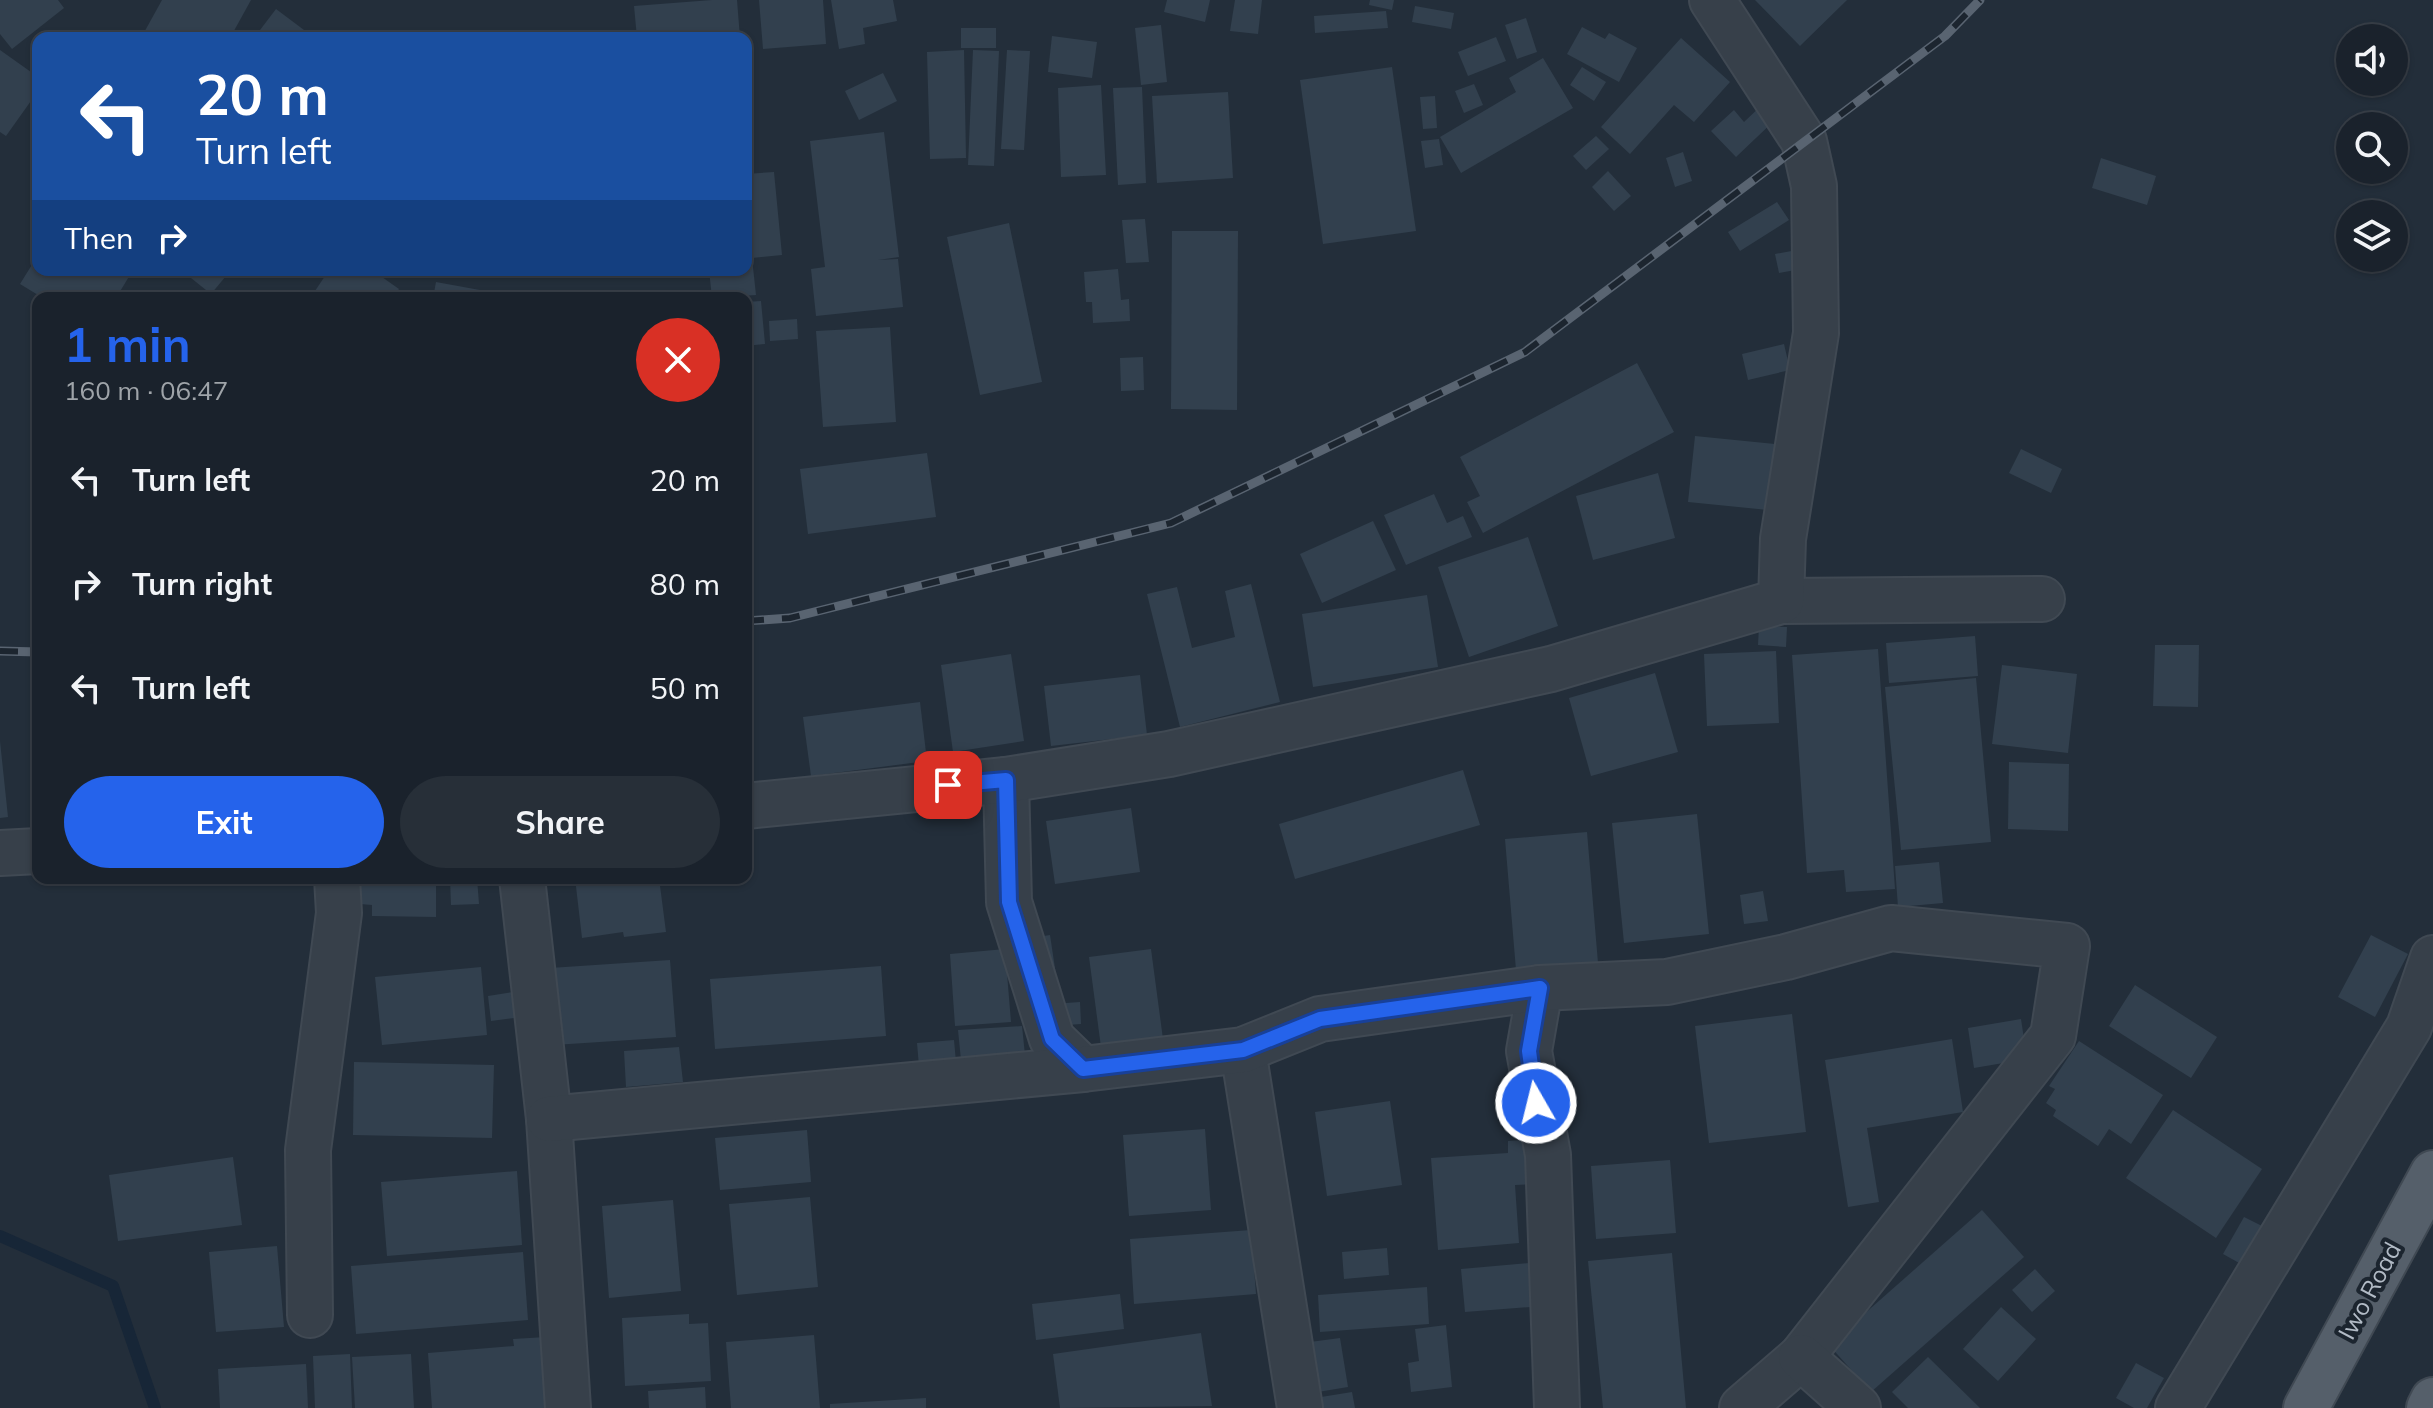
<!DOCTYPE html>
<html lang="en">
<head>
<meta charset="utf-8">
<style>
	body { margin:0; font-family:Mulish,sans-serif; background:#272f38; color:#f1f3f6; height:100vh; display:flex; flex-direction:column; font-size:30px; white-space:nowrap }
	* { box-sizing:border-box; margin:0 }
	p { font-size:26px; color:#9fa4a9 }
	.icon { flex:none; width:44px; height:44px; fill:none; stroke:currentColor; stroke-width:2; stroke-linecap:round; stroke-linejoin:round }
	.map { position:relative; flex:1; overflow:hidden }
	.side { position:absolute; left:32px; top:292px; width:720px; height:592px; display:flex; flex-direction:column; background:#1a222c; border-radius:16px; box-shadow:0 2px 6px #0004,0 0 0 2px #383f48 }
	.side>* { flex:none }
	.hud { position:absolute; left:32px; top:32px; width:720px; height:244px; border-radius:16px; box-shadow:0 2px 6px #0004,0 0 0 2px #383f48; background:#1a4fa0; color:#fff; overflow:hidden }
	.tools { position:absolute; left:2336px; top:24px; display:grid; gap:16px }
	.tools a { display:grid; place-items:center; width:72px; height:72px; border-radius:50%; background:#1a222c; box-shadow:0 2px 6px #0004,0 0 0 2px #383f48; font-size:40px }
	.pin { position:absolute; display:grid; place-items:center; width:68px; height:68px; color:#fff; margin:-34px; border-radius:16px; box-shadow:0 4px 12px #0006 }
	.me { position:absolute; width:88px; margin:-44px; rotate:352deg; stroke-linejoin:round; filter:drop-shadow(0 0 6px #0008) }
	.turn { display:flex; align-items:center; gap:28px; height:168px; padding:0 32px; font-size:36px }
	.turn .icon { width:104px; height:104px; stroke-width:2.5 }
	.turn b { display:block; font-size:56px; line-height:68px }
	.then { display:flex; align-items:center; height:76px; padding:0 32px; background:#0003; gap:16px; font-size:30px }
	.round { display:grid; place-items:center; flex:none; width:84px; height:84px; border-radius:42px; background:#272f38 }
	.summary { display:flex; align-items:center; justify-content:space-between; height:136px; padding:0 32px }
	h1 { font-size:48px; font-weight:700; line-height:60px; color:#2563eb }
	.cta { display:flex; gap:16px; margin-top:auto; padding:16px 32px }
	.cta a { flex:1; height:92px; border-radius:48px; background:#2563eb; color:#fff; font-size:32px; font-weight:700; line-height:92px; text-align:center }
	.cta a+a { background:#272f38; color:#f1f3f6 }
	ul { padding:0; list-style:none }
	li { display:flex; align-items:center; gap:24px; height:104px; padding:0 32px }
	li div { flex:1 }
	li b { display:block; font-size:30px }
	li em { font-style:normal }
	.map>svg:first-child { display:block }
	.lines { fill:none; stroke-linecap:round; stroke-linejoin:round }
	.stream { stroke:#172637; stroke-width:12 }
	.building { fill:#32404e }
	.street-casing { stroke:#404953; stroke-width:48 }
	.primary-casing { stroke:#404953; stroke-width:48 }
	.street { stroke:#37404a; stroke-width:44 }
	.primary { stroke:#555f6a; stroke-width:44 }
	.rail-casing { stroke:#596471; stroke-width:9 }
	.rail { stroke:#1c252f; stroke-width:6; stroke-dasharray:18; stroke-linecap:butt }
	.route-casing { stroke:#184099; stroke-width:20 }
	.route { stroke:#2563eb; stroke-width:14 }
	.labels { text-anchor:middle; stroke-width:8; stroke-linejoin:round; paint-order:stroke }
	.street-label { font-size:24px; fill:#b2bbc6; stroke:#1c252f }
</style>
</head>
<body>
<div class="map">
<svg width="2433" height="1408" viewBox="0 0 2433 1408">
	<rect width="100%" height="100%" fill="#232e3a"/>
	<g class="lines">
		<polyline class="stream" points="0,1236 113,1286 155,1408"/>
	</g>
	<g class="building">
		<polygon points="0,0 58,0 64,8 12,49 0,34"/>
		<polygon points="162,0 251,0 230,38 141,38"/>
		<polygon points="712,0 737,0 740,38 637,38 634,6"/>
		<polygon points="759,0 823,0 826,44 763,49"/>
		<polygon points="831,0 893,0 897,21 863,28 865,44 839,49"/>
		<polygon points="1167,0 1210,0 1205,22 1164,12"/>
		<polygon points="1235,0 1262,0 1258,34 1230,31"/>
		<polygon points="1370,0 1394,0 1392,10 1369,5"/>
		<polygon points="1755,0 1847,0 1800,46"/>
		<polygon points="1415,6 1454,13 1451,29 1412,22"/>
		<polygon points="276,9 308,33 304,38 263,38 257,34"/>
		<polygon points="1386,11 1388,28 1315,33 1314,16"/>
		<polygon points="1526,18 1537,52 1517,59 1505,25"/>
		<polygon points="1161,25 1167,82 1141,85 1135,28"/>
		<polygon points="1582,27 1605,39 1609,33 1637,48 1619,82 1567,54"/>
		<rect x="961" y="28" width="35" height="20"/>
		<polygon points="465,30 465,38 394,38 394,33"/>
		<polygon points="1052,36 1097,42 1092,78 1048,72"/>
		<polygon points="1496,37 1506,61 1468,76 1458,52"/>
		<polygon points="1681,38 1730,82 1694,122 1674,105 1630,154 1601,127"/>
		<polygon points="0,50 38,77 38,91 6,136 0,132"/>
		<polygon points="964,50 966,158 930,159 927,52"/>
		<polygon points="973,50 999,51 994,166 968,165"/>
		<polygon points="1007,50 1030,51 1024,150 1001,149"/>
		<polygon points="1543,58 1573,108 1461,173 1440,137 1516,92 1509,78"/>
		<polygon points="1392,67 1416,231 1323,244 1300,80"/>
		<polygon points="1582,67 1606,82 1594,101 1570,85"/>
		<polygon points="883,73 897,101 859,120 845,91"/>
		<polygon points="1474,84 1483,105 1464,113 1455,91"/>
		<polygon points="1101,85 1106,175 1061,177 1058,88"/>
		<polygon points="1142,87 1146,183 1118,185 1113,88"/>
		<polygon points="1228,92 1233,178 1157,183 1152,96"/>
		<polygon points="1435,96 1437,128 1423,129 1420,97"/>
		<polygon points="1763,104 1777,118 1736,157 1711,131 1734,110 1744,122"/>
		<polygon points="884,132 899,257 878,260 898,259 903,307 816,316 811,269 825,267 810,141"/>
		<polygon points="1596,136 1609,149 1586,170 1573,156"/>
		<polygon points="1439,139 1443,165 1425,168 1421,141"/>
		<polygon points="1683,152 1692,181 1675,187 1666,158"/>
		<polygon points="2101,158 2156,176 2147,205 2092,188"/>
		<polygon points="1608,171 1631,196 1614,211 1592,187"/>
		<polygon points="774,172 782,255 752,258 756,295 712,298 709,270 746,270 746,174"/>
		<polygon points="1777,202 1789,220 1740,251 1728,232"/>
		<polygon points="1145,219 1149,262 1126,263 1122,220"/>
		<polygon points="1009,223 1042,382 980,395 947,237"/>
		<polygon points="1172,231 1238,231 1237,410 1171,409"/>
		<polygon points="1797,250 1801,269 1779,273 1775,254"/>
		<polygon points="38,255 38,270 133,270 116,298 43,298 20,284"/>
		<polygon points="1118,269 1121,300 1129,299 1130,321 1093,323 1092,302 1086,302 1084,272"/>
		<polygon points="181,270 231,270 211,294"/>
		<polygon points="329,270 372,270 399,289 393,298 325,298 315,291"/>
		<polygon points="436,282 513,296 513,298 433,298"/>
		<polygon points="761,301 765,344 746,346 746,302"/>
		<polygon points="797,319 798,339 770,341 769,321"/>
		<polygon points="890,327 896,422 823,427 816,331"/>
		<polygon points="1784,344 1790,370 1748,380 1742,354"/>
		<polygon points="1143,357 1144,390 1121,391 1120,358"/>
		<polygon points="1637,363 1674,432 1483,533 1467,502 1480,496 1460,457"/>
		<polygon points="1695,436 1775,444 1768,510 1688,502"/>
		<polygon points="2021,449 2062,469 2051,493 2009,473"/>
		<polygon points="927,453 936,517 808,534 800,469"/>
		<polygon points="1658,473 1675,538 1593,560 1576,496"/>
		<polygon points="1434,494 1447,523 1463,516 1472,537 1406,565 1384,515"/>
		<polygon points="1373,521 1396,570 1322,603 1300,554"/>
		<polygon points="1528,537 1558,626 1469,657 1438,567"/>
		<polygon points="1251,584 1280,702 1180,727 1147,594 1177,587 1192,648 1235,637 1225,591"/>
		<polygon points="1427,595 1438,667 1313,687 1302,614"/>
		<polygon points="1759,626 1787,627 1786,647 1758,645"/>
		<polygon points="1975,636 1978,676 1889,683 1886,643"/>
		<polygon points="2155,645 2199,645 2198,707 2153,706"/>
		<polygon points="1878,649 1895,889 1846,892 1844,870 1807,873 1792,655"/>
		<polygon points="1776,651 1779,723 1707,726 1704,654"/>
		<polygon points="1011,654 1024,741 953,752 941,665"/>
		<polygon points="2002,665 2077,674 2068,753 1992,744"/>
		<polygon points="1655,673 1678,752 1591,776 1569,698"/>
		<polygon points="1140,675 1147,735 1051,746 1044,686"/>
		<polygon points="1976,678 1991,842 1901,850 1885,687"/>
		<polygon points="920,702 927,761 811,776 803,717"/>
		<polygon points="0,741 8,817 0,818"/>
		<polygon points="2009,762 2069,764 2068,831 2008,829"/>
		<polygon points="1463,770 1480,825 1295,879 1279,824"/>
		<polygon points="1131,808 1140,872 1055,884 1046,821"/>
		<polygon points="1697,814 1709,934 1624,943 1612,823"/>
		<polygon points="1587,832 1598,963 1516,970 1505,839"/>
		<polygon points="1939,862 1943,903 1898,907 1895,866"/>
		<polygon points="360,878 436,878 436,917 372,916 372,905 360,904"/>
		<polygon points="450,878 477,878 479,904 451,905"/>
		<polygon points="575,878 659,878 666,932 624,937 623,932 582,938"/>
		<polygon points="1763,891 1768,921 1744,924 1740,895"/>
		<polygon points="1050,935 1056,975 1036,978 1031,938"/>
		<polygon points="2371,935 2408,954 2375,1017 2338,997"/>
		<polygon points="1005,949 1011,1022 955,1026 950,954"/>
		<polygon points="1151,949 1163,1039 1101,1047 1089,957"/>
		<polygon points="670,960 676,1037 554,1045 550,968"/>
		<polygon points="881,966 886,1036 715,1049 710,979"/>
		<polygon points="481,967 487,1035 382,1045 375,977"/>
		<polygon points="2135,985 2217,1037 2191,1078 2109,1026"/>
		<polygon points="519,991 522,1017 491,1021 488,996"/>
		<polygon points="1080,1002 1081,1024 1053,1026 1052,1004"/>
		<polygon points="1792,1014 1806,1132 1709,1143 1695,1026"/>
		<polygon points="2021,1019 2027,1059 1974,1068 1968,1028"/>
		<polygon points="1022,1026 1025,1055 961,1060 958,1030"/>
		<polygon points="1952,1039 1963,1112 1867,1128 1879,1202 1848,1207 1825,1060"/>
		<polygon points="954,1040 956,1062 919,1066 917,1043"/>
		<polygon points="2079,1041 2163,1095 2131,1144 2109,1129 2098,1146 2053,1116 2056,1110 2046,1103 2055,1089 2049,1086"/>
		<polygon points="679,1047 683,1082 626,1087 624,1051"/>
		<polygon points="354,1062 494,1065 492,1138 353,1135"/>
		<polygon points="1390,1101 1402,1185 1327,1196 1315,1112"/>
		<polygon points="2173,1110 2262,1169 2216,1238 2126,1178"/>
		<polygon points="1205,1129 1211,1210 1129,1216 1123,1135"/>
		<polygon points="807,1130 811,1182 720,1190 715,1138"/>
		<polygon points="1535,1139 1538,1184 1515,1185 1519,1243 1438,1250 1431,1158 1508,1153 1508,1141"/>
		<polygon points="233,1157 242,1225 118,1241 109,1175"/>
		<polygon points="1670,1160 1676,1233 1596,1239 1591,1166"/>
		<polygon points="517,1171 522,1245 387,1256 381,1182"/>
		<polygon points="810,1197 818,1287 737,1295 729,1204"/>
		<polygon points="673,1200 681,1291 609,1298 602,1206"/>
		<polygon points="1982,1210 2024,1257 1871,1392 1829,1345"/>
		<polygon points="2244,1217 2262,1226 2241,1264 2223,1254"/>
		<polygon points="1251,1230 1256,1294 1134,1304 1130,1239"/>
		<polygon points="277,1246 284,1327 216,1332 209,1252"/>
		<polygon points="1387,1248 1389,1275 1344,1279 1342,1252"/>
		<polygon points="523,1252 528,1320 356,1334 351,1266"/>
		<polygon points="1672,1253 1686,1408 1603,1408 1588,1261"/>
		<polygon points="1540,1262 1544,1306 1465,1312 1461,1269"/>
		<polygon points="2035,1269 2055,1291 2032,1312 2012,1290"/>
		<polygon points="1427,1287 1429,1324 1320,1332 1318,1295"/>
		<polygon points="1120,1294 1124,1329 1036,1340 1032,1304"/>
		<polygon points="2001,1307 2036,1339 1998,1381 1963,1349"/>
		<polygon points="689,1314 689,1324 708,1323 711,1381 625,1386 622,1318"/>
		<polygon points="1446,1325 1452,1387 1411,1392 1408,1363 1419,1361 1415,1329"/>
		<polygon points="1201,1333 1212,1406 1060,1408 1053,1354"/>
		<polygon points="814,1335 820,1408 731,1408 726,1342"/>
		<polygon points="546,1337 551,1408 432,1408 428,1353 514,1346 513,1339"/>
		<polygon points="1340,1338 1348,1387 1318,1392 1310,1342"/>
		<polygon points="350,1354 352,1408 315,1408 313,1356"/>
		<polygon points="411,1354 414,1408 355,1408 352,1357"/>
		<polygon points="1928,1357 1980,1408 1908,1408 1892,1392"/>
		<polygon points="2136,1363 2164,1378 2147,1408 2134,1408 2116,1398"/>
		<polygon points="306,1364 308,1408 220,1408 218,1369"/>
		<polygon points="705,1387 706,1408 649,1408 648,1391"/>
		<polygon points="1352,1392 1355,1408 1323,1408 1321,1397"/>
		<polygon points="926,1398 926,1408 830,1408 830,1404"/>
	</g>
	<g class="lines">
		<defs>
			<g id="street">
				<polyline points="1781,601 2042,599"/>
				<polyline points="1006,780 1009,902 1052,1039 1083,1069"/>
				<polyline points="746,806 1006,780 1169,754 1551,669 1781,601 1783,539 1816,333 1814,186 1804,141 1712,0"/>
				<polyline points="0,853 38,851"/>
				<polyline points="522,878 549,1119 568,1408"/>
				<polyline points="1540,988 1529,1051 1548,1155 1557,1408"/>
				<polyline points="1243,1050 1300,1408"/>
				<polyline points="549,1119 1083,1069 1243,1050 1320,1019 1540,988 1667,982 1786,957 1891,928 2067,946 2053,1036 1801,1357 1742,1408"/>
				<polyline points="310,1315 308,1150 339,913 337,878"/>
				<polyline points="1801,1357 1858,1408"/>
				<polyline points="2178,1408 2409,1027 2433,958"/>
			</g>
			<g id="primary">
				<polyline points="2306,1408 2433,1173"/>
				<polyline points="2429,1408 2433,1400"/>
			</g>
		</defs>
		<use href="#street" class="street-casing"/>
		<use href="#primary" class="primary-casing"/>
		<use href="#street" class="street"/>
		<use href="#primary" class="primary"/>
		<defs>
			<g id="rail">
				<polyline points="746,621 790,618 1171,523 1525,352 1945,36 1980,0"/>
				<polyline points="0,651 38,652"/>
			</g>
		</defs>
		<use href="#rail" class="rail-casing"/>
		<use href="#rail" class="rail"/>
	</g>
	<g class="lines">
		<defs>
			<polyline id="route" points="948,785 1006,780 1009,902 1052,1039 1083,1069 1243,1050 1320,1019 1540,988 1529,1051 1536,1103"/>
		</defs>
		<use href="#route" class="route-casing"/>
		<use href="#route" class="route"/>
	</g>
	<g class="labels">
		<g class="street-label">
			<text transform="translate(2370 1291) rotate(-62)" y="8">Iwo Road</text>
		</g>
	</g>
</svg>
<div class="tools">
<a><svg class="icon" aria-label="sound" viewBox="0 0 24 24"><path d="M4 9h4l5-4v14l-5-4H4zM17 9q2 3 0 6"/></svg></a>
<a><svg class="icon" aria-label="search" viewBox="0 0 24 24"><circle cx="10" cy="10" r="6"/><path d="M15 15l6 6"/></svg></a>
<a><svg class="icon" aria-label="layers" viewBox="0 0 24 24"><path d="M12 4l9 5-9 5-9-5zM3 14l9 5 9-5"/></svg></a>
</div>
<div class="pin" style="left:948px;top:785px;background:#d93025"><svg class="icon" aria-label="arrive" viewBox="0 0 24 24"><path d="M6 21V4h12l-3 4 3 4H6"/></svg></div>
<svg class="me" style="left:1536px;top:1103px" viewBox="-20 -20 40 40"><circle r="17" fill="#2563eb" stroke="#fff" stroke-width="3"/><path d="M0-11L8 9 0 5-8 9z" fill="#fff"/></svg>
<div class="hud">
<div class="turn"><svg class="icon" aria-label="left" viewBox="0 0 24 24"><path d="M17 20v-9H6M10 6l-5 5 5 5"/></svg><div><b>20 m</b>Turn left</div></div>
<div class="then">Then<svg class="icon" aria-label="right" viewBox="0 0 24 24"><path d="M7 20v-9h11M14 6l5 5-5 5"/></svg></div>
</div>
<section class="side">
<div class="summary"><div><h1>1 min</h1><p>160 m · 06:47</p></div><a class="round" style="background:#d93025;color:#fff"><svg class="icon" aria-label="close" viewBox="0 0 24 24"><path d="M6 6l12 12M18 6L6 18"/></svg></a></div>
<ul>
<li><svg class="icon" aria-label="left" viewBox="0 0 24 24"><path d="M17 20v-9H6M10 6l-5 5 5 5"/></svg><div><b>Turn left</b></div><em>20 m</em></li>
<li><svg class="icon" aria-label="right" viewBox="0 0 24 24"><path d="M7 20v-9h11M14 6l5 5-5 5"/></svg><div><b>Turn right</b></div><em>80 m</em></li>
<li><svg class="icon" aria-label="left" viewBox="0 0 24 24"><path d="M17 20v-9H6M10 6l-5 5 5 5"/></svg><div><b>Turn left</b></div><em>50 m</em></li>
</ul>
<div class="cta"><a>Exit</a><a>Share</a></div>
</section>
</div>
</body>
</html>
